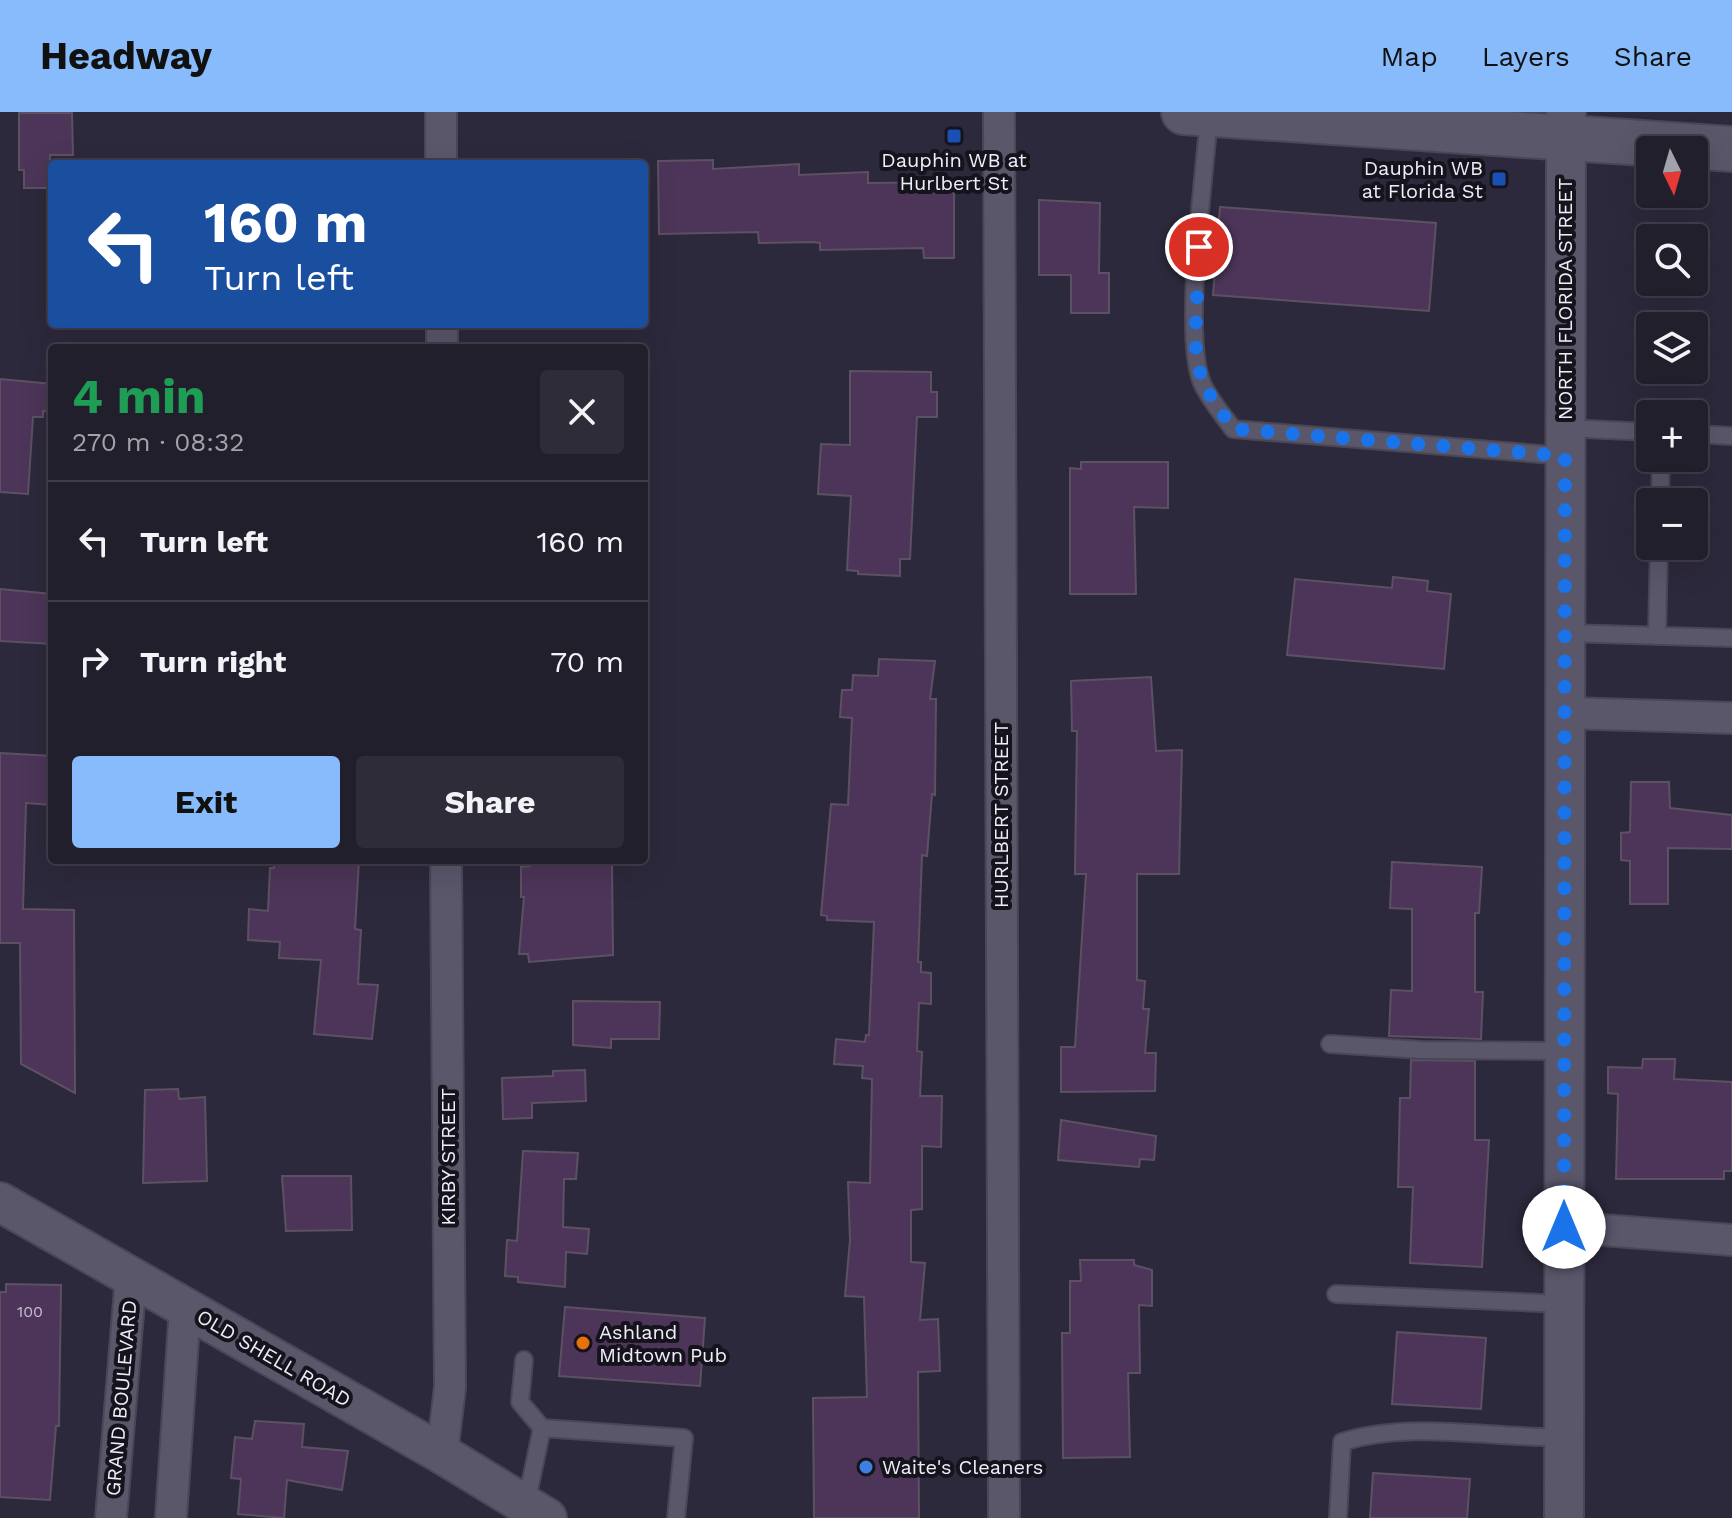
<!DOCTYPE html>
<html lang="en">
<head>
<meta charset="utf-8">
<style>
	body { margin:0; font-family:"Work Sans",sans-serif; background:#2e2c39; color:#f1f3f6; height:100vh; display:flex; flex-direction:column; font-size:30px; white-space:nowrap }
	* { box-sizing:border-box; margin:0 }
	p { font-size:26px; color:#a2a2aa }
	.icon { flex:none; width:44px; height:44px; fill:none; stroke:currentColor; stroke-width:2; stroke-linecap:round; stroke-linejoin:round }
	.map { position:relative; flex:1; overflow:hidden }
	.drawer { position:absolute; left:48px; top:232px; width:600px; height:520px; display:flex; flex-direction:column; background:#221f2d; border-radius:8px; box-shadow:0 8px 32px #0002,0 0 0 2px #3f3d49 }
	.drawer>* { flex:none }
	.banner { position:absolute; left:48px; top:48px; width:600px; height:168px; border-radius:8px; box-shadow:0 8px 32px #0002,0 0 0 2px #3f3d49; background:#1a4fa0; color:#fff; overflow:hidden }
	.needle { width:52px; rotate:175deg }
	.buttons { position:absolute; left:1636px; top:24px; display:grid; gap:16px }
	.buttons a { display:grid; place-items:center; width:72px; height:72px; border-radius:8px; background:#221f2d; box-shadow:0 8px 32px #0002,0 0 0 2px #3f3d49; font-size:40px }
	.pin { position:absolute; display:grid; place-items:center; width:68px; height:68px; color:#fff; margin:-34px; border:4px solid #fff; border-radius:50%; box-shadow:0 2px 8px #0007 }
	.me { position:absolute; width:88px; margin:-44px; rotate:0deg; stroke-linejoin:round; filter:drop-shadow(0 0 6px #0008) }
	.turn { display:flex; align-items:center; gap:28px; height:168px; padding:0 24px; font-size:36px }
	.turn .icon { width:104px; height:104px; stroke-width:2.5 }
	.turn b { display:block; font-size:56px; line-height:68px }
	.round { display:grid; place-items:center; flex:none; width:84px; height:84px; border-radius:8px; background:#2e2c39 }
	.summary { display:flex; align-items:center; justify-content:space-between; height:136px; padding:0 24px }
	h1 { font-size:48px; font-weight:700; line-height:60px; color:#1e9e55 }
	.primary-button { display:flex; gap:16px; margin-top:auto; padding:16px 24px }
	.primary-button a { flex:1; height:92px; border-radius:8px; background:#87bbfb; color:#111; font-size:32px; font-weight:700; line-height:92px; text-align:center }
	.primary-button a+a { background:#2e2c39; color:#f1f3f6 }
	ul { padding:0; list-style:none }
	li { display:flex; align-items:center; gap:24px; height:120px; padding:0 24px; border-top:2px solid #3f3d49 }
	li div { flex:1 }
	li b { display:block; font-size:30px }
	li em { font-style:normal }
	header { display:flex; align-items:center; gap:48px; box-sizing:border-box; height:112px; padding:0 40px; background:#87bbfb; color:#111 }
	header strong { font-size:38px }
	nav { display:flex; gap:44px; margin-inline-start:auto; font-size:28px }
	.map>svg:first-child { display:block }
	.building { fill:#4c3558; stroke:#5c5163; stroke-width:2 }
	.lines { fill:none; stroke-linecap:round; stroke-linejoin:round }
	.service-casing { stroke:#494756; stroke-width:20 }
	.minor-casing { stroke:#494756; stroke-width:34 }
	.tertiary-casing { stroke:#494756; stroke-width:42 }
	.secondary-casing { stroke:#494756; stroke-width:48 }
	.service { stroke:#5a576b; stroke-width:16 }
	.minor { stroke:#5a576b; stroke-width:30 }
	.tertiary { stroke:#5a576b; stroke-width:38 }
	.secondary { stroke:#5a576b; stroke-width:44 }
	.route { stroke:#1a73e8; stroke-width:14; stroke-dasharray:0 25.2 }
	.transit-dot { fill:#1a4fb4; stroke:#15131c; stroke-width:3 }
	.food-dot { fill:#e8710a; stroke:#15131c; stroke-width:3 }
	.shop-dot { fill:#3f7fe0; stroke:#15131c; stroke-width:3 }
	.labels { text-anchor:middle; stroke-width:8; stroke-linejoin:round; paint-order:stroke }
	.number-label { font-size:16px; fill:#c6bfd2 }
	.poi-label { font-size:20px; fill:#efedfa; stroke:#15131c; text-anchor:start }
	.street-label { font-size:20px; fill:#efedfa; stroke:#15131c }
</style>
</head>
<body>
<header>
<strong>Headway</strong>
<nav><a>Map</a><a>Layers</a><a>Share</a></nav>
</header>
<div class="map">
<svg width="1732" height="1406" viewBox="0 0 1732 1406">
	<rect width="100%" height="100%" fill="#2d293c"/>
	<g class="building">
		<polygon points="19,1 72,1 73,43 50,43 51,76 24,76 24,58 19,58"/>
		<polygon points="713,48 713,57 799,52 799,63 868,60 868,71 954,70 954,146 924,146 923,136 820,138 820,131 812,130 759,131 758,120 659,122 658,49"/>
		<polygon points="1039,88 1100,91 1099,161 1109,161 1109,201 1071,201 1071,163 1039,163"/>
		<polygon points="1220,95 1436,111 1429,199 1213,183"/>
		<polygon points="850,259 931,260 931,280 937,280 937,305 917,305 910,447 900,447 900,464 858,462 858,459 847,458 851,384 818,382 821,332 850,333"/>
		<polygon points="0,267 52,272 51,300 43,299 43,305 33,305 28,382 0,380"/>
		<polygon points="1081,350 1168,350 1168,396 1134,395 1136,482 1070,482 1070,356 1081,357"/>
		<polygon points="1393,465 1428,469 1427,479 1451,482 1444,557 1287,543 1295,467 1392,476"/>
		<polygon points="0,477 52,482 52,532 0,529"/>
		<polygon points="879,547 935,549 930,587 936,587 935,683 932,682 927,744 922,743 918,850 921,850 921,860 931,861 931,892 919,891 917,939 922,940 920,984 942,984 941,1035 922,1034 922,1097 911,1098 911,1150 925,1151 920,1208 938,1207 940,1259 918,1260 919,1406 814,1406 813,1286 867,1285 864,1185 845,1184 850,1128 848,1070 870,1071 872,967 862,966 863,954 834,952 836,927 865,930 866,923 869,923 874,810 827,808 827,804 821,803 831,692 848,693 852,606 840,605 842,578 852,578 853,563 878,564"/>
		<polygon points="1151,565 1156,639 1182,638 1179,762 1137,762 1137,868 1145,869 1143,897 1149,897 1145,941 1156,941 1155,979 1061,980 1061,935 1075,935 1086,762 1075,762 1077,619 1072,619 1071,569"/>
		<polygon points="0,641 52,644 52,693 26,691 23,797 74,798 75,981 21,952 20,831 0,831"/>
		<polygon points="1631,670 1669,670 1670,696 1732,703 1732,737 1668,736 1668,792 1630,792 1630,749 1621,748 1621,721 1630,720"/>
		<polygon points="274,748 359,748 355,817 361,818 358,872 378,873 372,927 314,922 321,848 279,846 280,830 248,828 249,797 268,799 270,756 274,756"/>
		<polygon points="530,748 600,748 612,752 613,843 529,850 528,842 519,842 524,785 521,785 521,755 530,754"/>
		<polygon points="1392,750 1482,755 1479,801 1475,801 1475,880 1483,880 1481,927 1389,924 1391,878 1412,879 1412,797 1390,796"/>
		<polygon points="573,889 660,890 659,927 611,927 611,936 573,933"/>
		<polygon points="1643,947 1675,947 1674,967 1732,970 1732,1059 1724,1059 1724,1067 1616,1067 1618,982 1608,981 1608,955 1642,956"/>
		<polygon points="1411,948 1475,949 1475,1028 1489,1028 1482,1155 1410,1151 1413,1075 1398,1075 1400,986 1410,986"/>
		<polygon points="585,958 586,989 532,991 532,1006 503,1007 502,966 553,964 553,959"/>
		<polygon points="178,977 179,987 205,985 207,1069 143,1071 145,978"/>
		<polygon points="1061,1008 1156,1024 1154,1048 1140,1047 1139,1055 1058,1048"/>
		<polygon points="523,1039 578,1041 576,1067 564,1067 563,1115 589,1117 587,1142 566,1140 565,1175 518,1170 518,1165 505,1164 507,1128 517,1129"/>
		<polygon points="282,1064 351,1064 352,1118 286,1119"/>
		<polygon points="1080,1148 1134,1148 1134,1153 1152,1158 1152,1194 1139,1193 1140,1261 1128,1261 1130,1345 1063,1346 1062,1221 1070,1221 1070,1169 1081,1169"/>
		<polygon points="6,1172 61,1173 59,1314 56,1314 50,1388 0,1385 0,1180 6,1180"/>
		<polygon points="565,1195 705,1206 700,1274 559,1264"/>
		<polygon points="1397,1220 1486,1226 1481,1297 1392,1292"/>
		<polygon points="255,1309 304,1312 302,1335 348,1339 342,1378 287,1368 284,1406 238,1402 241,1367 231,1366 235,1325 252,1327"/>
		<polygon points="1373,1361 1470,1367 1467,1406 1370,1406"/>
	</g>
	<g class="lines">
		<defs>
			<g id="service">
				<path d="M1209,3C1205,62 1182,223 1202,271C1209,287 1223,303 1233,317L1565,344"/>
				<polyline points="1565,316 1650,320"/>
				<polyline points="1694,322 1732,324"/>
				<polyline points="1660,390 1661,346"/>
				<polyline points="1566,521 1732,526"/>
				<polyline points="1657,524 1659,434"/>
				<polyline points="1330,932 1422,938 1565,939"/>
				<polyline points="1336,1182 1564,1192"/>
				<polyline points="524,1248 520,1290 542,1316"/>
				<polyline points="526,1392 542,1316 684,1326 676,1406"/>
				<path d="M1338,1406L1342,1330C1411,1308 1494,1327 1565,1325"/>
			</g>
			<g id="minor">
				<polyline points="441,0 441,52"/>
				<polyline points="999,0 1004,1406"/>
				<polyline points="442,212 442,236"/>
				<polyline points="1566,601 1732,606"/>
				<polyline points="1564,1115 1732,1128"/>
				<polyline points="442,1342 450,1275 446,748"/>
				<polyline points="111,1406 131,1165"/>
				<polyline points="171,1406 185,1196"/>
			</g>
			<g id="tertiary">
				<polyline points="0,1090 442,1342 547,1406"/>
				<polyline points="1564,1406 1566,0"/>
			</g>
			<polyline id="secondary" points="1184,0 1732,37"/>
		</defs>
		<use href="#service" class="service-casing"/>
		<use href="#minor" class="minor-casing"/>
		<use href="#tertiary" class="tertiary-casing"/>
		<use href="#secondary" class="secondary-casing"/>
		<use href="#service" class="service"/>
		<use href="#minor" class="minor"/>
		<use href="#tertiary" class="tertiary"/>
		<use href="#secondary" class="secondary"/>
	</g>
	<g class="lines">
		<polyline class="route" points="1199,135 1195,231 1202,271 1233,317 1565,344 1564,1115"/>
	</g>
	<g class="transit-dot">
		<rect x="946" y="16" width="16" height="16" rx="4"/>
		<rect x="1491" y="59" width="16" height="16" rx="4"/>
	</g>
	<circle class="food-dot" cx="583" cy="1231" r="8"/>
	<circle class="shop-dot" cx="866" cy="1355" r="8"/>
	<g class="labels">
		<g class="number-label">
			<text x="30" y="1205">100</text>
		</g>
		<g class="poi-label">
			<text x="954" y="55" text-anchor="middle">Dauphin WB at<tspan x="954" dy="23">Hurlbert St</tspan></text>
			<text x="1483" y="63" text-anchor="end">Dauphin WB<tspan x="1483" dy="23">at Florida St</tspan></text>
			<text x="599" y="1227">Ashland<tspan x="599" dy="23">Midtown Pub</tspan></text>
			<text x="882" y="1362">Waite's Cleaners</text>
		</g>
		<g class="street-label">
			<text transform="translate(1565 187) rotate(-90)" y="7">NORTH FLORIDA STREET</text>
			<text transform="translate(1001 703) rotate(-90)" y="7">HURLBERT STREET</text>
			<text transform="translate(448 1045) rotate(-90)" y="7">KIRBY STREET</text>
			<text transform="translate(274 1246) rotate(30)" y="7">OLD SHELL ROAD</text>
			<text transform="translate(121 1286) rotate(-85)" y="7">GRAND BOULEVARD</text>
		</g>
	</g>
</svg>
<div class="buttons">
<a><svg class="needle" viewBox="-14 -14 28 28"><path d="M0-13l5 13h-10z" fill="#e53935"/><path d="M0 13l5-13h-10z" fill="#a2a2aa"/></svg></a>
<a><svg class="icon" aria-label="search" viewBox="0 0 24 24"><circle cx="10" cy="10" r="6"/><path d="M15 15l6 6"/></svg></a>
<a><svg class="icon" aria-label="layers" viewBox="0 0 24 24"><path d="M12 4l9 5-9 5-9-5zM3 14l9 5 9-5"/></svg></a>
<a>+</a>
<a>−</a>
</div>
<div class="pin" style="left:1199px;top:135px;background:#d93025"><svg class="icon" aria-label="arrive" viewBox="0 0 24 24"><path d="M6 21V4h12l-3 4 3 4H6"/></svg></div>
<svg class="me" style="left:1564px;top:1115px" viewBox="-20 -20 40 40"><circle r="19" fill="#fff"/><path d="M0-13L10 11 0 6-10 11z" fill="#1a73e8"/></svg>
<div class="banner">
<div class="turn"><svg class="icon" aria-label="left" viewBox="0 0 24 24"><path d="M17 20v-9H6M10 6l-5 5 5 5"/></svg><div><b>160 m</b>Turn left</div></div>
</div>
<section class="drawer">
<div class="summary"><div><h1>4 min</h1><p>270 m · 08:32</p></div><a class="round"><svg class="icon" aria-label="close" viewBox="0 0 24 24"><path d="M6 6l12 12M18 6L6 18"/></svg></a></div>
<ul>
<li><svg class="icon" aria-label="left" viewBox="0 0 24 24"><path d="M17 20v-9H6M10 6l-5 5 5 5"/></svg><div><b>Turn left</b></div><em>160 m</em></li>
<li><svg class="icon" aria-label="right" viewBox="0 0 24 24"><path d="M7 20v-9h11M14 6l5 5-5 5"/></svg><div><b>Turn right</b></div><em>70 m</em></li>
</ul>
<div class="primary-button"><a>Exit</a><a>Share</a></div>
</section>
</div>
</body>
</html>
